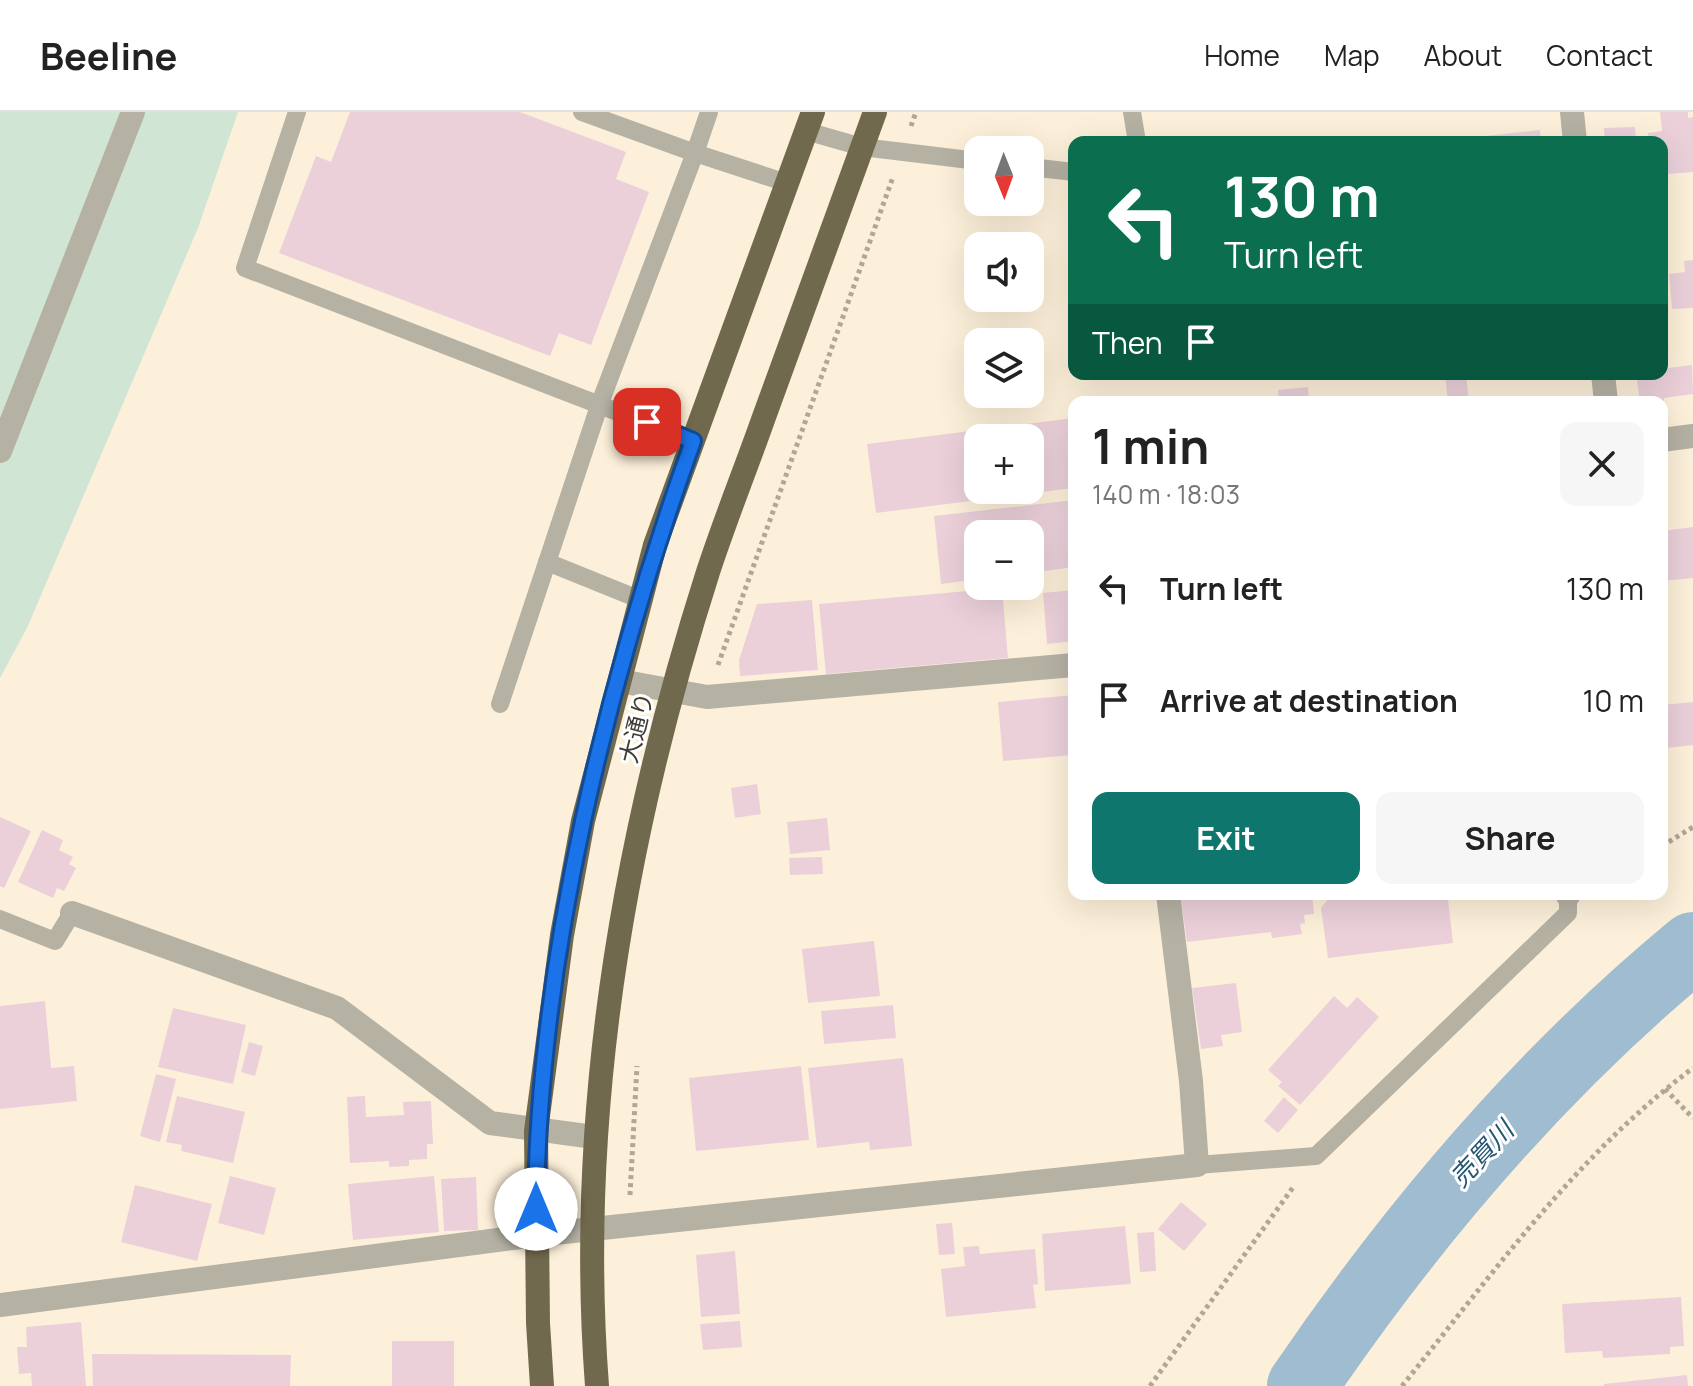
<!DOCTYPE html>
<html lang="en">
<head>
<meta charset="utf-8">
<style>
	body { margin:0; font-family:Manrope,"Noto Sans JP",sans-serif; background:#f6f6f6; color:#222; height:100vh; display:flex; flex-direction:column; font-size:30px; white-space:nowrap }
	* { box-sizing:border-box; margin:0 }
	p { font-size:26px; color:#767676 }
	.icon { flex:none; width:44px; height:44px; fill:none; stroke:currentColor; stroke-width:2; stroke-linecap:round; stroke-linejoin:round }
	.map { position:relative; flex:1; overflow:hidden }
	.panel { position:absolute; left:1068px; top:284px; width:600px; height:504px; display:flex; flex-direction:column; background:#fff; border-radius:16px; box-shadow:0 8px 32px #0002 }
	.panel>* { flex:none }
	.top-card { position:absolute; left:1068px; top:24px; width:600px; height:244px; border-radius:16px; box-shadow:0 8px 32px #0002; background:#0b6e4f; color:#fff; overflow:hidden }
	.needle { width:52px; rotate:179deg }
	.tools { position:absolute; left:964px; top:24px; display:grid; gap:16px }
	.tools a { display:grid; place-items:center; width:80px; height:80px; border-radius:16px; background:#fff; box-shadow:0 8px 32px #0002; font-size:40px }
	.pin { position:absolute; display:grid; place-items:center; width:68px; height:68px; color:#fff; margin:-34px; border-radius:16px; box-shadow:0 4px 12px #0006 }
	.me { position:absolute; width:88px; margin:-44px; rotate:0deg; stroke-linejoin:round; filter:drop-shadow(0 0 6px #0008) }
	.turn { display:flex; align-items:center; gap:28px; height:168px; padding:0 24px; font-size:36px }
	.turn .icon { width:104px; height:104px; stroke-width:2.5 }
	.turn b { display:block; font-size:56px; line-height:68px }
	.then { display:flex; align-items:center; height:76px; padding:0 24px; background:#0003; gap:16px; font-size:30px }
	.round { display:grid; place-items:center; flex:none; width:84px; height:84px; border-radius:16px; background:#f6f6f6 }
	.head { display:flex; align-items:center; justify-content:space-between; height:136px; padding:0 24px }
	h1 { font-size:48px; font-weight:700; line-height:60px }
	.button { display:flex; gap:16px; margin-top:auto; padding:16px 24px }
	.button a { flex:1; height:92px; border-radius:16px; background:#0f766e; color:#fff; font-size:32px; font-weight:700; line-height:92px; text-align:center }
	.button a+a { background:#f6f6f6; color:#222 }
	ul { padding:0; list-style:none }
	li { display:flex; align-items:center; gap:24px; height:112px; padding:0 24px }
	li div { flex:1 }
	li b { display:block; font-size:30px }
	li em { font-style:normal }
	header { display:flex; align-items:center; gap:48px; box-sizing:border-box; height:112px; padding:0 40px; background:#fff; border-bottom:2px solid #e0e0e0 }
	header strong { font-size:38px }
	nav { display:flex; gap:44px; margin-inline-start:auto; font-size:28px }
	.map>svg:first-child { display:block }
	.green { fill:#d1e5d5 }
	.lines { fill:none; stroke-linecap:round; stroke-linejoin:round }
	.river { stroke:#9fbcd0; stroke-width:70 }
	.building { fill:#ebd0da; fill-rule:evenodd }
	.path { stroke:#b1a796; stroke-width:5; stroke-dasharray:4 4; stroke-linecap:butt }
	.lane { stroke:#b5b2a4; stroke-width:18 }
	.street { stroke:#b5b2a4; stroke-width:24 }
	.highway { stroke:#71694d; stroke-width:24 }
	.route-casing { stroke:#114b97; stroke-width:20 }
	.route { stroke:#1a73e8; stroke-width:14 }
	.labels { text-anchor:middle; stroke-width:6; stroke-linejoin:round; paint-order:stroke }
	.street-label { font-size:24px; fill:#403c33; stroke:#fff }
	.water-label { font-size:26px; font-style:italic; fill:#245674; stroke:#fff }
</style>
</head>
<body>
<header>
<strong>Beeline</strong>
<nav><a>Home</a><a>Map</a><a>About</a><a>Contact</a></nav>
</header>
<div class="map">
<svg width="1693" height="1274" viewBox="0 0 1693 1274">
	<rect width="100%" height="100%" fill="#fdf0da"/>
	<polygon class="green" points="0,0 238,0 198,116 27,516 0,566"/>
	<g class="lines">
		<path class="river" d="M1302,1274C1413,1111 1540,961 1693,835"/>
	</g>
	<g class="building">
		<polygon points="350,0 520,0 626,40 616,67 649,80 591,233 559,221 550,244 279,141 316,44 331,50"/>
		<polygon points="1660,0 1688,0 1688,6 1693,5 1693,60 1666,62 1662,30 1649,30 1648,21 1662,19"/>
		<polygon points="1635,15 1636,30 1605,30 1604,16"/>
		<polygon points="1540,18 1541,30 1467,30 1466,26"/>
		<polygon points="1693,148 1693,196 1672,197 1669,162 1685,160 1684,149"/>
		<polygon points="1666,207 1667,232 1662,233 1662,208"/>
		<polygon points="1692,253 1693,282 1664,286 1664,290 1640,290 1636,262 1662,262 1662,257"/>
		<polygon points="1445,262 1466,262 1469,290 1448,290"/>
		<polygon points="1308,275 1309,290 1279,290 1278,278"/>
		<path d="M1074,306V376L876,401L867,332ZM978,326H1030V378H978Z"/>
		<polygon points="1074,388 1074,455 1030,461 1030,422 978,422 978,467 941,472 934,404"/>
		<polygon points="1693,415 1693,466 1662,469 1662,419"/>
		<polygon points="1002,476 1008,546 826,562 819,492"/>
		<polygon points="1074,478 1074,529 1047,532 1043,481"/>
		<polygon points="812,488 818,558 740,564 739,548 757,492"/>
		<polygon points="1074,583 1074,643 1003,649 998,590"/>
		<polygon points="1693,590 1693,633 1667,636 1662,593"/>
		<polygon points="757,672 761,702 735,706 731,676"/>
		<polygon points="0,705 31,719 4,776 0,774"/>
		<polygon points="827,706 830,738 790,742 787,710"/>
		<polygon points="42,718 63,728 59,738 73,745 69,752 76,756 64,779 57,776 53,786 18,770"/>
		<polygon points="822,745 823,762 790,763 789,746"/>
		<polygon points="1180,782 1312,782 1314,802 1304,803 1305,811 1300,812 1302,822 1272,826 1271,820 1187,830"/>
		<polygon points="1332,782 1454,782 1455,787 1448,788 1453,831 1328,846 1321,796"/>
		<polygon points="874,829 880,884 808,891 802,837"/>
		<polygon points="1236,871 1242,920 1221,923 1223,934 1201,937 1192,876"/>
		<polygon points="1334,884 1347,896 1357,885 1379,905 1300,993 1278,974 1282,970 1268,958"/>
		<polygon points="45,889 51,956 74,954 77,989 0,997 0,894"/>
		<polygon points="893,893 896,926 824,932 821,899"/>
		<polygon points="173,896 246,913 233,972 158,955"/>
		<polygon points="249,930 263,934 255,964 241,960"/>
		<polygon points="903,946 912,1034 870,1038 869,1030 817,1036 808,956"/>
		<polygon points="801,954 809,1028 696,1039 689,966"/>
		<polygon points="156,962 176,967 160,1030 140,1024"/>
		<polygon points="177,984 245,1000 233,1051 181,1039 182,1033 166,1030"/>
		<polygon points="365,984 366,1005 404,1003 403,990 431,989 433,1032 427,1032 427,1047 409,1048 409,1054 389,1055 389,1049 350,1051 347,985"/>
		<polygon points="1284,985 1298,998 1278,1021 1264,1009"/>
		<polygon points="230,1064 276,1076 264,1123 218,1111"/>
		<polygon points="434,1064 439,1120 353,1128 348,1072"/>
		<polygon points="476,1065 478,1118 444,1119 441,1067"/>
		<polygon points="135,1073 212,1092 197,1149 121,1130"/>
		<polygon points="1181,1090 1207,1112 1184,1139 1158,1117"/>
		<polygon points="952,1111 955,1142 939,1143 936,1112"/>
		<polygon points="1125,1114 1131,1172 1045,1179 1042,1122"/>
		<polygon points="1154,1120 1156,1159 1140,1160 1137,1121"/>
		<polygon points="979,1134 980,1142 1035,1137 1038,1172 1033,1173 1036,1196 946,1205 941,1157 965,1154 963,1135"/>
		<polygon points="735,1139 740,1202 701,1205 696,1143"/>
		<polygon points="1681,1185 1684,1234 1670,1235 1670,1242 1603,1246 1602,1239 1565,1241 1562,1192"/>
		<polygon points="740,1209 742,1235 703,1238 700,1212"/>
		<polygon points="81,1210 86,1274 32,1274 31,1261 19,1262 17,1235 27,1235 26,1215"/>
		<rect x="392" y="1229" width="62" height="45"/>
		<polygon points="92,1242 291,1243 290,1274 93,1274"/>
		<polygon points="1687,1263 1688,1274 1604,1274 1604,1272"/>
	</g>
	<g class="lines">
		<g class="path">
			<polyline points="911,14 916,0"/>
			<polyline points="718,553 893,65"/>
			<polyline points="1662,734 1693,715"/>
			<polyline points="1665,977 1693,1006"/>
			<polyline points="630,1083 637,954"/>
			<polyline points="1150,1274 1294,1074"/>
			<path d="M1402,1274C1492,1163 1577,1042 1693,956"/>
		</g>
		<g class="lane">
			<polyline points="297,0 245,156 693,329"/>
			<polyline points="709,0 695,41 787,71"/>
			<polyline points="1132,0 1137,30"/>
			<polyline points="806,19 862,35 978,49"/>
			<polyline points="1030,55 1074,60"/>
			<polyline points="547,450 641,488"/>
			<polyline points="500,592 600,291 695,41 582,0"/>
			<polyline points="0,807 55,829 72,801"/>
			<polyline points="1197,1053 1316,1044 1568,801 1568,784"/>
		</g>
		<g class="street">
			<polyline points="1572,0 1575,30"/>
			<polyline points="1603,262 1606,290"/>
			<polyline points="1662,328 1693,324"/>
			<polyline points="0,339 133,0"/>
			<polyline points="620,569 707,585 1074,553"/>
			<polyline points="1568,784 1569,782"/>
			<polyline points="72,801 337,896 490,1011 594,1025"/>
			<polyline points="0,1193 536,1123 1197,1053 1191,969 1168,782"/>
		</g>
		<g class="highway">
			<polyline points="542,1274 538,1211 536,1019 562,823 583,709 655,433 813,0"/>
			<path d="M597,1274C576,998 624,723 708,460C725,408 746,356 764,305C801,203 838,102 875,0"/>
		</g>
	</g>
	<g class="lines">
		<defs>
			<path id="route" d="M536,1097C538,846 608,565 693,329L647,310"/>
		</defs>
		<use href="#route" class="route-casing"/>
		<use href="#route" class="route"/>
	</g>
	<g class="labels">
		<g class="street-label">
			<text transform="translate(637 616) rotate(-76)" y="8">大通り</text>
		</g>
		<g class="water-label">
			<text transform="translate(1482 1042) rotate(-47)" y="9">売買川</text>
		</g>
	</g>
</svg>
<div class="tools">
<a><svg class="needle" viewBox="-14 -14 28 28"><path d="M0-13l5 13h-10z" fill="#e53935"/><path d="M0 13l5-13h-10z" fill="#767676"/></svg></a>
<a><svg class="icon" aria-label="sound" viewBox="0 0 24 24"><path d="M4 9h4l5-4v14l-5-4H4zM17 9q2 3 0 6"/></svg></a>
<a><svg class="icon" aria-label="layers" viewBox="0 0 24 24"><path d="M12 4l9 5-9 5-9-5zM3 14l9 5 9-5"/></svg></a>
<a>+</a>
<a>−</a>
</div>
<div class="pin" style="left:647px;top:310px;background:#d93025"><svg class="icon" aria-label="arrive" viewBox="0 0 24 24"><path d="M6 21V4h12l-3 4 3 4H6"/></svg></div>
<svg class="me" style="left:536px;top:1097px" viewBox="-20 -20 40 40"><circle r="19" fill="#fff"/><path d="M0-13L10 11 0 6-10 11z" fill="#1a73e8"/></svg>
<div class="top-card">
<div class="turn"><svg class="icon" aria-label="left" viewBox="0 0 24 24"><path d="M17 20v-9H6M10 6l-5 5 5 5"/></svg><div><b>130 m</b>Turn left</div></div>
<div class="then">Then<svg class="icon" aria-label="arrive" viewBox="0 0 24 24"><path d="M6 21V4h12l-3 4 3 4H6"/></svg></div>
</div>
<section class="panel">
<div class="head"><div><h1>1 min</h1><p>140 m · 18:03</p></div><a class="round"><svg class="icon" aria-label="close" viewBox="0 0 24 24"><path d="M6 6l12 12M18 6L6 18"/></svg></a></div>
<ul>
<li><svg class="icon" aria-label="left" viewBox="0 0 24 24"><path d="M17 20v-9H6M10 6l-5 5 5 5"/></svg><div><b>Turn left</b></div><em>130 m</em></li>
<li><svg class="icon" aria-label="arrive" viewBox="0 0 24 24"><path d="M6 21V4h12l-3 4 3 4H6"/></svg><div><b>Arrive at destination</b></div><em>10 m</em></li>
</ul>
<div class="button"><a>Exit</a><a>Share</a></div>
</section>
</div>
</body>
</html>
